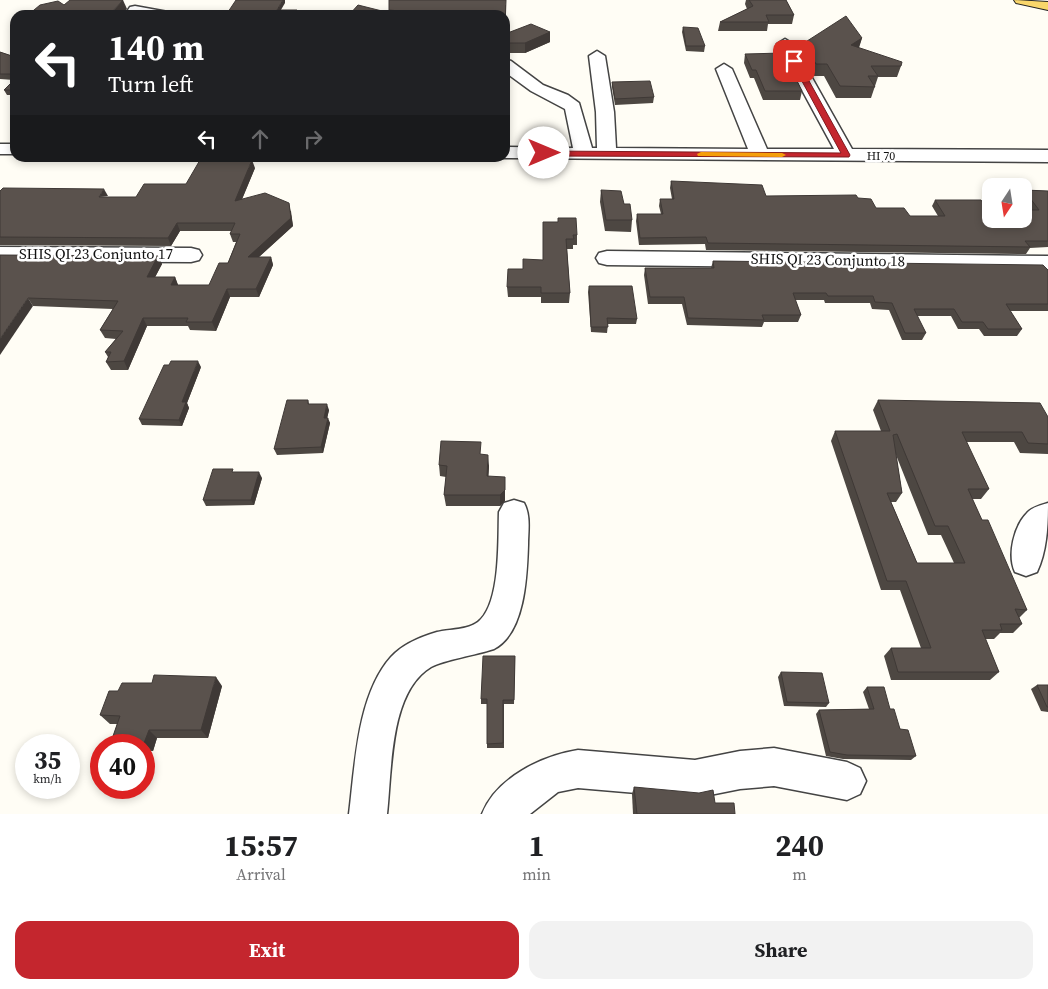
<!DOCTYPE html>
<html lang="en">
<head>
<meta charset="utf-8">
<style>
	body { margin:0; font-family:"Source Serif 4",serif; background:#f2f2f2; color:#202124; height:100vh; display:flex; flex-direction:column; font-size:19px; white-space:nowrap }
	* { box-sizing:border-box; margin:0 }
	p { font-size:16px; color:#757577 }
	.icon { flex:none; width:28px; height:28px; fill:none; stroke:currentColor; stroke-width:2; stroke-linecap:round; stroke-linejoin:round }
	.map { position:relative; height:814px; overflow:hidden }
	.side { display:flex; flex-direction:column; background:#fff; flex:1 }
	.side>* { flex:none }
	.hud { position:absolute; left:10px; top:10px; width:500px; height:152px; border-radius:15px; box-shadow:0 2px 8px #0003; background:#202124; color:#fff; overflow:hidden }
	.needle { width:32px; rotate:192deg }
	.fabs { position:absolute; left:982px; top:178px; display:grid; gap:10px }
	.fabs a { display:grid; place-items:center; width:50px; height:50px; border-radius:10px; background:#fff; box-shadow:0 2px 8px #0003; font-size:25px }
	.speed { position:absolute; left:15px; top:734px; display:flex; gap:10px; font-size:25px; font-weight:700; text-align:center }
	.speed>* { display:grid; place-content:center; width:65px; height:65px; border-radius:50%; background:#fff; box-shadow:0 2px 8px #0003; line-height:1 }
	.speed small { font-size:12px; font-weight:400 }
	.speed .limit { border:8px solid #d22; background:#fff; color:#111 }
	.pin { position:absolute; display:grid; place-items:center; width:42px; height:42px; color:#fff; margin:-21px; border-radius:10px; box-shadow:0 2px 8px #0006 }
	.me { position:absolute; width:55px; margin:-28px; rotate:90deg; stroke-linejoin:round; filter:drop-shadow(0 0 4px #0008) }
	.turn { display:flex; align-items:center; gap:18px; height:105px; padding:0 15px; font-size:22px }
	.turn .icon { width:65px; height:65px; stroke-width:2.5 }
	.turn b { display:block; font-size:35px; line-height:42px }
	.lanes { display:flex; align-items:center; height:48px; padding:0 15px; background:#0003; justify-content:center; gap:25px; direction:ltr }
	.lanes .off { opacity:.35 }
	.eta { display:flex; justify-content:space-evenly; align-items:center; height:85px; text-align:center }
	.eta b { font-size:30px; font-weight:700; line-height:35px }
	.button { display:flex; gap:10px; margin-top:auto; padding:10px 15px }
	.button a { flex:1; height:58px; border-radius:15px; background:#c4262e; color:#fff; font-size:20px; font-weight:700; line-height:58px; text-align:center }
	.button a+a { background:#f2f2f2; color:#202124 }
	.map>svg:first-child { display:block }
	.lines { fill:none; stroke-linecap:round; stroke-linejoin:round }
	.minor-casing { stroke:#444; stroke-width:3 }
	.major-casing { stroke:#222; stroke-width:2 }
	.minor { fill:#fff; fill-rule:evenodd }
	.major { fill:#f9d66b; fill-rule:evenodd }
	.wall { fill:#4d4742; fill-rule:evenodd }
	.shaded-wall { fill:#3f3936 }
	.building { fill:#5a524d; stroke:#3f3936; fill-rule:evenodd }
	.route { fill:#c4262e; stroke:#7f191e }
	.slow { fill:#f59e0b }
	.labels { text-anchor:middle; stroke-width:5; stroke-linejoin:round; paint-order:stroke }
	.far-street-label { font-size:12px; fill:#111; stroke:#fff }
	.street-label { font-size:15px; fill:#111; stroke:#fff }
</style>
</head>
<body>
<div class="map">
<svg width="1048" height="814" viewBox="0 0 1048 814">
	<rect width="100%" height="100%" fill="#fffdf5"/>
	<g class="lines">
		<defs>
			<g id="minor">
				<polygon points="135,6 168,12 170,15 130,13 128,10 130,7"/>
				<polygon points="785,39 793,44 852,149 1048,150 1048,162 501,158 505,158 505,147 573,148 565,109 531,91 505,72 505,59 511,61 543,85 568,95 579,103 592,148 597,148 596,112 589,56 597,51 605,56 614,112 616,148 748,149 716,69 724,64 732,69 767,149 834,149 777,44"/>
				<rect x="0" y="144" width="15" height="10"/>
				<polygon points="0,247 191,248 199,250 202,255 199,260 191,262 0,261"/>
				<polygon points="607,251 1048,256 1048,270 607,265 599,263 596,258 599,253"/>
				<path d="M514,500L524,503C531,516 528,531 528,545C527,576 525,633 494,649C476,655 444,660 431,667C389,692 392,771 387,814H349C355,766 357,695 391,657C403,644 420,637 437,632C449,629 468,630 478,622C501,604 498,540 499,512L504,503Z"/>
				<path d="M1048,503C1048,525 1047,551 1037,572L1026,576L1015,572C1007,555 1014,526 1027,513C1032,507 1041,505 1048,503Z"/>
				<path d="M774,748L847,762L860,768L866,781L860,794L847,800L774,786L740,789L695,798L578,788L558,792L530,814H482C496,778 541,756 578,750L695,760L740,751Z"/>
			</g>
			<polygon id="major" points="1014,0 1048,2 1048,10 1016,3"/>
		</defs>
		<use href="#minor" class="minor-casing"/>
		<use href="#major" class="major-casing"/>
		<use href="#minor" class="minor"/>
		<use href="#major" class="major"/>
	</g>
	<g class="wall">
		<polygon points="746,0 786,0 794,15 792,24 768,24 767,31 718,31 720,22 747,9 745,4"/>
		<polygon points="506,5 505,34 550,32 550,42 525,53 505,53 505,15 386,15 389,12 389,10"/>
		<polygon points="683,27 705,46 704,52 686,51 682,32"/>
		<polygon points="862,38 859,48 901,66 897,77 878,77 871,98 836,98 824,76 813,76 801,54 804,43"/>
		<polygon points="0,52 15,57 15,95 7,95 4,90 14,80 0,79"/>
		<polygon points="745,54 786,58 794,67 793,72 802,91 800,100 763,100 754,78 750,78 744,63"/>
		<polygon points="612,82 654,97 653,103 615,105 612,87"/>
		<polygon points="255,168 242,199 291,211 293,226 259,257 271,257 273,265 259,297 230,297 216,331 190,330 188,326 147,326 128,370 111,370 106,362 108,357 105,352 116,339 105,338 100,330 113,309 33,306 0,255 158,256 162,264 155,277 175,277 178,285 209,285 228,263 236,242 233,242 230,234 231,231 180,231 171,246 0,245 0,191 108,197 136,197"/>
		<polygon points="671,181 766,196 858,198 876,208 910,216 938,216 932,206 935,200 988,210 1030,210 1024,202 1024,190 1048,191 1048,247 1030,248 1026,254 706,250 705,244 639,245 636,221 637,214 661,214 659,206 660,199 672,199 670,188"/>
		<polygon points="601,190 624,204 632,220 631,232 605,231 600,202"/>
		<polygon points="543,222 577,235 577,245 573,245 573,249 567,249 570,293 569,303 541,303 541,297 508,297 507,287 523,269 543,260"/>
		<polygon points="713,261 1048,270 1048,311 1010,311 1022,329 1017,336 984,336 979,329 958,329 951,316 917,316 926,333 922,340 902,340 889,310 872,309 870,303 825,303 824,300 795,300 801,315 798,322 764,322 762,327 687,325 682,304 648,304 644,275 645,268 711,268"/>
		<polygon points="589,286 637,319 636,324 608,324 607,333 591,332 588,292"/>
		<polygon points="201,367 187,403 189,408 182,426 142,425 139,419"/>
		<polygon points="308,400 309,404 329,410 327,418 330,423 323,453 277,455 274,449"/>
		<path d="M878,400L1048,417V454L1020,453L1014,442H966L989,489L981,499H972L982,520L1027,610L1019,618L1022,624L1013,633H1000L994,639H985L999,672L990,680H891L884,656L891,648H921L900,590H881L831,441L835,431H881L873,410ZM896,455L928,535H941L954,563H917L891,502H896L902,493Z"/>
		<polygon points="481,455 489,466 488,476 505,488 505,501 500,506 446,506 444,495 446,477 440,476 439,465"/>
		<polygon points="235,472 262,478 254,505 206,506 203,500"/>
		<polygon points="515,656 514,704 504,704 504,748 487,748 487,704 481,704 481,699"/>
		<polygon points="781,672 829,703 826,707 784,706 778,677"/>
		<polygon points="1037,685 1048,685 1048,712 1041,711 1031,689"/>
		<polygon points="222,686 208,738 157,738 153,751 144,751 144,745 114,745 111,742 117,724 110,724 100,715 118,691"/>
		<polygon points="867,687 890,709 900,729 916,756 911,760 843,759 826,756 816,714 819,710 869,709 863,692"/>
		<polygon points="634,787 715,803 735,814 633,814 632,794"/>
	</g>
	<g class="shaded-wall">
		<polygon points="123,0 127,9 121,15 109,15"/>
		<polygon points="283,0 285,0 285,3 278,15 277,10"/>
		<polygon points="550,32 550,42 525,53 525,43"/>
		<polygon points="862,38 858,49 851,45"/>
		<polygon points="252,160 255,168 238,209 235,201"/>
		<polygon points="104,189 108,196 99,197"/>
		<polygon points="289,203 293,226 250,265 248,257"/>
		<polygon points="177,223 180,231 171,246 168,238"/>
		<polygon points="158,256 162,264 151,285 147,277"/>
		<polygon points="271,257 273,265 259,297 256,289"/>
		<polygon points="175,277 178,285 171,285"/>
		<polygon points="227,289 230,297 216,331 212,322"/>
		<polygon points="28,298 33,306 0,355 0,339"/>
		<polygon points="143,318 147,326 128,370 124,361"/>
		<polygon points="198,361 201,367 187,403 189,408 182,426 179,420 182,402"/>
		<polygon points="327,404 329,410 326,423 324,418"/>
		<polygon points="328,418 330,423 323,453 321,447"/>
		<polygon points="488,455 489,466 488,488 487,476"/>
		<polygon points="259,472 262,478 254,505 251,500"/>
		<polygon points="505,477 505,501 500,506 500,495"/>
		<polygon points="216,677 222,686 208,738 201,730"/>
		<polygon points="149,730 157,738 153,751 144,743"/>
	</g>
	<g class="building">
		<polygon points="70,0 123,0 109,15 28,15 40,5 58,1 64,5"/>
		<polygon points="236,0 283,0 277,10 297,10 295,15 226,15"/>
		<polygon points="389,0 506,0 505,27 505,15 433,15 433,14 389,10"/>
		<polygon points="749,0 786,0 794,15 766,15 769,22 720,22 753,6"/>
		<polygon points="358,5 390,13 386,15 349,15"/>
		<polygon points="846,16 862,38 851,45 902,62 901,66 871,66 878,76 868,76 875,87 840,86 827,64 816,64 804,43"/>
		<polygon points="531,24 550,32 525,43 505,43 505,34"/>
		<polygon points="683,27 698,28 705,46 686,46"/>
		<polygon points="0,52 15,57 15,74 0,74"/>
		<polygon points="783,53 786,58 788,56 794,67 790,67 802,91 765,91 756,70 752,70 745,54"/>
		<polygon points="15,79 15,90 4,90"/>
		<polygon points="650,81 654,97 615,99 612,82"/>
		<polygon points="200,160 252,160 235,201 265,193 289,203 291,218 248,257 271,257 256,289 227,289 212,322 186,322 188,318 143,318 124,361 106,362 111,352 105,352 123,331 100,330 118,301 28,298 0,339 0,255 158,256 147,277 175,277 171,285 209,285 219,263 228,263 240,234 230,234 235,223 177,223 168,238 0,237 0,191 3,188 104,189 99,197 136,197 144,184 186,184"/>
		<polygon points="671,181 762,185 766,196 856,195 858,198 871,199 876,208 904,208 910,216 945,216 935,200 981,200 988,210 991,210 991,219 1024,219 1024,210 1039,210 1024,190 1048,191 1048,241 1025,241 1030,247 708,243 706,237 640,238 637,214 663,214 660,199 674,199"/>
		<polygon points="601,190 621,191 624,204 630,204 632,220 606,220"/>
		<polygon points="558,218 576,218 577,235 573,235 574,239 566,239 570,293 541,293 541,287 507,287 508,269 523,269 523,259 543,260 543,222 558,222"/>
		<polygon points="713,261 1043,265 1048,270 1048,304 1006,304 1022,329 988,329 983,322 962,322 954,309 914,309 926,333 905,333 892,303 875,302 873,296 828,296 826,293 793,293 801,315 762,315 764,320 688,318 684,297 650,297 645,268 714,268"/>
		<polygon points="589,286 632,286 637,319 607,318 608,327 591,327"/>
		<polygon points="171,361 198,361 182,402 186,402 179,420 139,419 164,365 169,365"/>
		<polygon points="287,400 308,400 308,404 327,404 324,418 328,418 321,447 274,449"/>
		<path d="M878,400L1040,403L1048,417V444L1028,443L1022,432H962L989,489H968L982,520H988L1027,610L1015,609L1022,624H1000L1002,630H982L999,672H898L891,648H931L906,581H887L835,431H890ZM897,434L935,526H948L965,563H917L887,493H902L893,435Z"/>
		<polygon points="441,441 481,442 480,454 488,455 487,476 505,477 505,490 500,495 444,495 447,466 439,465"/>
		<polygon points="213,469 233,469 232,472 259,472 251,500 203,500"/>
		<polygon points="483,656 515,656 514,700 503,700 503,743 487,744 487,699 481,699"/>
		<polygon points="781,672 822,673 829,703 787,702"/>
		<polygon points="154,675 216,677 201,730 149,730 144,743 111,742 120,716 100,715 109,691 118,691 122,683 152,683"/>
		<polygon points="1037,685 1048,685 1048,707 1047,707"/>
		<polygon points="867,687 884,687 890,709 894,709 900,729 908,730 916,756 847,755 830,752 819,710 874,709"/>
		<polygon points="634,787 699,793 713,790 715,803 734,803 735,814 637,814"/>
	</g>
	<polygon class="route" points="794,59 798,61 850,155 849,157 544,156 540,153 544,151 841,153 791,61"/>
	<polygon class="slow" points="701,152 782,153 786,155 782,157 698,156 697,154"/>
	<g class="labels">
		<g class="far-street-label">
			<text x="881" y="160">HI 70</text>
		</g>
		<g class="street-label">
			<text x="96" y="259">SHIS QI 23 Conjunto 17</text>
			<text transform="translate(828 260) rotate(1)" y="5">SHIS QI 23 Conjunto 18</text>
		</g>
	</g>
</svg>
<div class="fabs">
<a><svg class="needle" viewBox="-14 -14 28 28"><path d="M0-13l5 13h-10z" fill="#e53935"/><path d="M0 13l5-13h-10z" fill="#757577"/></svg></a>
</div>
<div class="speed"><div>35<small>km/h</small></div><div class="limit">40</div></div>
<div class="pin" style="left:794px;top:61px;background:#d93025"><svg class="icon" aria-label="arrive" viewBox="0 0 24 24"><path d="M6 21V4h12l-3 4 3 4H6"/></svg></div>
<svg class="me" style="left:544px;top:153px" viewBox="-20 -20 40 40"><circle r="19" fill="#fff"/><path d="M0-13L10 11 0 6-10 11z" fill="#c4262e"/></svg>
<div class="hud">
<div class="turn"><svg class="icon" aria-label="left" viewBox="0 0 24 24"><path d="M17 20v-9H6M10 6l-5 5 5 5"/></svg><div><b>140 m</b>Turn left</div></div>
<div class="lanes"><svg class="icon" aria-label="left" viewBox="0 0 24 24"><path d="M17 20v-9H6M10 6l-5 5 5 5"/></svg><svg class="icon off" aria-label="ahead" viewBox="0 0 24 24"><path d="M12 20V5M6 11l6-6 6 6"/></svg><svg class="icon off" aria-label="right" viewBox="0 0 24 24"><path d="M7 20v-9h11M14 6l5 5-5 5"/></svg></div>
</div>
</div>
<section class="side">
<div class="eta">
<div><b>15:57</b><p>Arrival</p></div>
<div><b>1</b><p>min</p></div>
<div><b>240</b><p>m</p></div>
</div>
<div class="button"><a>Exit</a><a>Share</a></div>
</section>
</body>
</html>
